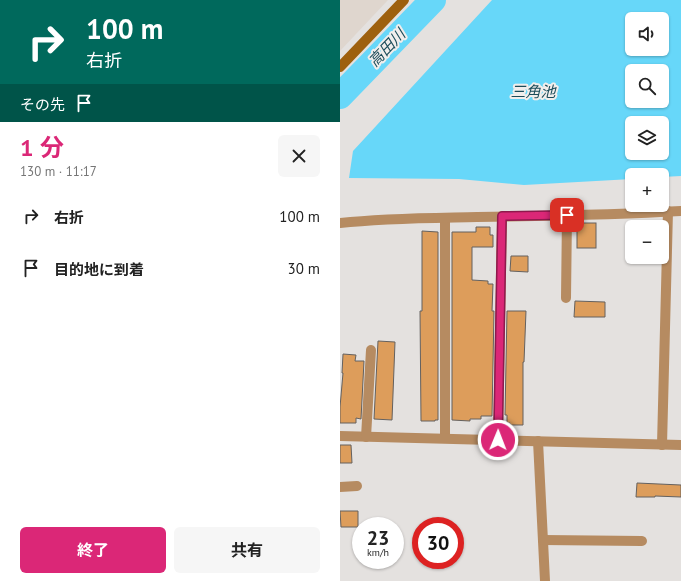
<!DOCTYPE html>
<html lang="ja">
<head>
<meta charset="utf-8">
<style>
	body { margin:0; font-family:"PT Sans","Noto Sans JP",sans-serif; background:#f6f6f6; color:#222; height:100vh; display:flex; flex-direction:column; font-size:15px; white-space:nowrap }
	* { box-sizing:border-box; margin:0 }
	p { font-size:13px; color:#767676 }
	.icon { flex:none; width:22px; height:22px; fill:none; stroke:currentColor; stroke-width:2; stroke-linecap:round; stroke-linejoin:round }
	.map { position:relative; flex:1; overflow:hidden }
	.details { display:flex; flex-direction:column; background:#fff; width:340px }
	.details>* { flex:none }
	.banner { background:#00695c; color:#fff; overflow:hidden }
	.buttons { position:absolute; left:285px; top:12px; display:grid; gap:8px }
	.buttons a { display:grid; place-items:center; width:44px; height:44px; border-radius:6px; background:#fff; box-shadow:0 1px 3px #0004; font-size:20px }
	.speed { position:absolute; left:12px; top:517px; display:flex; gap:8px; font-size:20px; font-weight:700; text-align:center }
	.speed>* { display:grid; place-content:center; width:52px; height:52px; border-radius:50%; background:#fff; box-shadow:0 1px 3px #0004; line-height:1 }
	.speed small { font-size:10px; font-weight:400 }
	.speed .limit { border:6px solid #d22; background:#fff; color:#111 }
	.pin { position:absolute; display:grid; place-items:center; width:34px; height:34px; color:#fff; margin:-17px; border-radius:8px; box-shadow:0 2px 6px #0006 }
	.me { position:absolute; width:44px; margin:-22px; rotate:1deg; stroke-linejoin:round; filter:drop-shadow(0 0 3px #0008) }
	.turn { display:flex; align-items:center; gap:14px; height:84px; padding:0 20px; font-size:18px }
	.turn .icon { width:52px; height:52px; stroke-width:2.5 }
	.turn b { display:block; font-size:28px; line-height:34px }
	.then { display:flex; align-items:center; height:38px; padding:0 20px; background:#0003; gap:8px; font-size:15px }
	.round { display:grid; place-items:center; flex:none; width:42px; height:42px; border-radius:6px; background:#f6f6f6 }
	.summary { display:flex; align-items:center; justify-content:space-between; height:68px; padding:0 20px }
	h1 { font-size:24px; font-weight:700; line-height:30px; color:#db2777 }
	.cta { display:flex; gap:8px; margin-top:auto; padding:8px 20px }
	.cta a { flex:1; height:46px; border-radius:6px; background:#db2777; color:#fff; font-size:16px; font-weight:700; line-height:46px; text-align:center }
	.cta a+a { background:#f6f6f6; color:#222 }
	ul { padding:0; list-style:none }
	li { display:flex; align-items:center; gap:12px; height:52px; padding:0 20px }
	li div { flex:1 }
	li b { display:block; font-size:15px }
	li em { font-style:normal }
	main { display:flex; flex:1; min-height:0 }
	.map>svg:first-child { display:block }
	.built { fill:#dfd6ce }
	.water { fill:#67d7f9; fill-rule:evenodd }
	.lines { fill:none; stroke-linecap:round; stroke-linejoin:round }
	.river { stroke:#67d7f9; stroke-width:26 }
	.building { fill:#dd9d5b; stroke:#64615f }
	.street { stroke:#b68b61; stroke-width:10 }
	.secondary { stroke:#9e600e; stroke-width:10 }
	.route-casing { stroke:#8e194d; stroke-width:10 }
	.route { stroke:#db2777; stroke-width:7 }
	.labels { text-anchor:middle; stroke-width:4; stroke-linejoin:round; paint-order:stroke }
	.water-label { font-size:15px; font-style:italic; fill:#1b4c5a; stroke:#f1eeec }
</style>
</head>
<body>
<main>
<section class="details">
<div class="banner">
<div class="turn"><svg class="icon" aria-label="right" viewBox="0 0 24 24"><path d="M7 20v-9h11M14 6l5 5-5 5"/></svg><div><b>100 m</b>右折</div></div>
<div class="then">その先<svg class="icon" aria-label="arrive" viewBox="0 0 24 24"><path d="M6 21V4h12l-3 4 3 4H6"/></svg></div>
</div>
<div class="summary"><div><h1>1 分</h1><p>130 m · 11:17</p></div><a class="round"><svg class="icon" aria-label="close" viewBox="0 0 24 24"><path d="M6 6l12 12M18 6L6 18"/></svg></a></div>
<ul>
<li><svg class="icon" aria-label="right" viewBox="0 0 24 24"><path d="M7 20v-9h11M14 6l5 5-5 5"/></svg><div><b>右折</b></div><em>100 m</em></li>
<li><svg class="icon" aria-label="arrive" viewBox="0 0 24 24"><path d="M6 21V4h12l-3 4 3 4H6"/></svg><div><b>目的地に到着</b></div><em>30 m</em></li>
</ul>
<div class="cta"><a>終了</a><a>共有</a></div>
</section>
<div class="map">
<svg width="341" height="581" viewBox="0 0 341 581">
	<rect width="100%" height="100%" fill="#e4e1df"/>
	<polygon class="built" points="0,0 48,0 0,51"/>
	<path class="water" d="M152,0H341V176L322,177V175H292V179L184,185L119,179L9,178L13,151ZM292,19H322V49H292ZM292,71H322V101H292ZM292,123H322V153H292Z"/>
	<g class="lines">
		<polyline class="river" points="0,96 93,0"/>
	</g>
	<g class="building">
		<rect x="237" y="223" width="19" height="25"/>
		<polygon points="136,227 150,227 150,235 153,235 153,247 132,247 132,280 148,281 148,284 153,284 152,311 154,311 152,416 141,416 141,419 130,419 130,421 112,420 112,232 136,232"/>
		<polygon points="82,231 98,232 98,420 95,420 95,421 81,421 80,311 82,311"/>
		<polygon points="171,256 188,256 188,272 170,271"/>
		<polygon points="235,301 265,302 265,317 234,317"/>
		<polygon points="167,311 186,311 184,362 183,362 183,425 170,425 170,423 167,423 167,415 165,415"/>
		<polygon points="38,341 55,342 52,420 34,419"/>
		<polygon points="3,354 16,355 15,361 24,361 21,419 16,418 16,423 0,423 0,407 3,373 2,373"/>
		<polygon points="0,445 11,445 12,463 0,463"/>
		<polygon points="297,483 341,485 341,497 315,496 315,497 296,497"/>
		<polygon points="0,511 18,511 18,527 1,527"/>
	</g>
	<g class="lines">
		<g class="street">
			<polyline points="105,218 105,438"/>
			<path d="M0,223C45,218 91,218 137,217C205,216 273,215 341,211"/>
			<polyline points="226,298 227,215"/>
			<polyline points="0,436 341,445"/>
			<polyline points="26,437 31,350"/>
			<polyline points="158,440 162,216"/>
			<polyline points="198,441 205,581"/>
			<polyline points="322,445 328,211"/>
			<polyline points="0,487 17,486"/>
			<polyline points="203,540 302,541"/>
		</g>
		<polyline class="secondary" points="0,67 64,0"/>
	</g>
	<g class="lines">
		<defs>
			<polyline id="route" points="158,440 162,216 227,215"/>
		</defs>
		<use href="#route" class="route-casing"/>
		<use href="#route" class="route"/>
	</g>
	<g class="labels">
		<g class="water-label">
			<text transform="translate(47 48) rotate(-46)" y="5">高田川</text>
			<text x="193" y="97">三角池</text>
		</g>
	</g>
</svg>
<div class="buttons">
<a><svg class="icon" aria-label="sound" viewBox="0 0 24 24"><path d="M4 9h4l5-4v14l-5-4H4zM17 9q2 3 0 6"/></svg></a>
<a><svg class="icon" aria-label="search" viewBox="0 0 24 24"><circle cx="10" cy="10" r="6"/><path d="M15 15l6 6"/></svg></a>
<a><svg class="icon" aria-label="layers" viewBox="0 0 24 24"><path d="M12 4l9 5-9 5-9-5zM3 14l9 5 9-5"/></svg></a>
<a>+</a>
<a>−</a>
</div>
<div class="speed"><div>23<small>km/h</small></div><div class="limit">30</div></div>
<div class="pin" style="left:227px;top:215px;background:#d93025"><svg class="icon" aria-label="arrive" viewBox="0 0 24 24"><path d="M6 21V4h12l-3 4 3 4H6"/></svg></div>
<svg class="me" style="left:158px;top:440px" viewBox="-20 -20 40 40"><circle r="17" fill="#db2777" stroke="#fff" stroke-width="3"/><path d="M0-11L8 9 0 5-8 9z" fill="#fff"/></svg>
</div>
</main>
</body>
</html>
